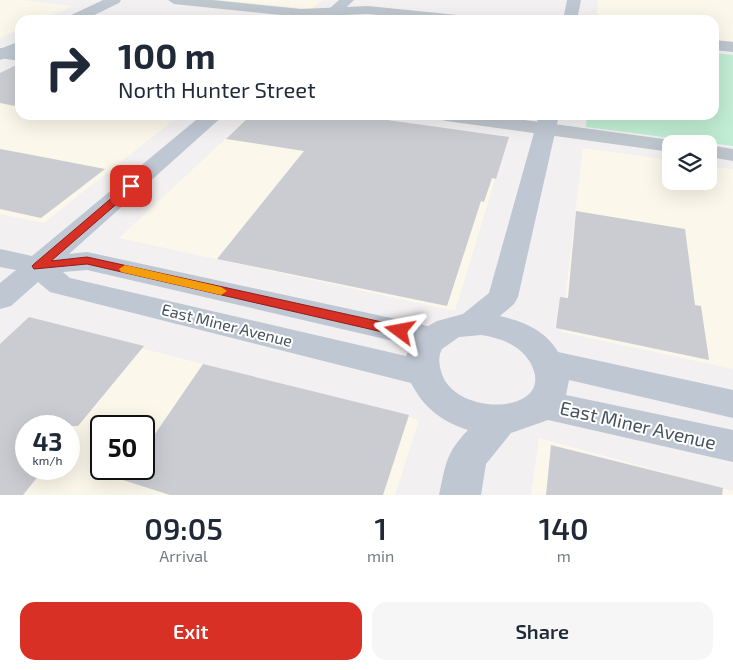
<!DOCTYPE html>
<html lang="en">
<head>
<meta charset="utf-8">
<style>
	body { margin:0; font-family:"Exo 2",sans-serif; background:#f6f6f7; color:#1f2937; height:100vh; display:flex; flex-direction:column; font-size:19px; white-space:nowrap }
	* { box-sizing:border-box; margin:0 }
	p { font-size:16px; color:#747a83 }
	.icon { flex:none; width:28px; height:28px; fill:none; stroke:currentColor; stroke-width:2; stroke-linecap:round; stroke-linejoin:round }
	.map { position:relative; height:495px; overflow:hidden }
	.sheet { display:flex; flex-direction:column; background:#fff; flex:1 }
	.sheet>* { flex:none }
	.top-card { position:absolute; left:15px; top:15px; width:704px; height:105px; border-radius:15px; box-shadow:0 5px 20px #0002; background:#fff; color:#1f2937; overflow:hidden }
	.fabs { position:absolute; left:662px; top:135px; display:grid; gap:10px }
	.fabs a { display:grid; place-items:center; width:55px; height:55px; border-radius:10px; background:#fff; box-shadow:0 5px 20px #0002; font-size:25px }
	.speed { position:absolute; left:15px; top:415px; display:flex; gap:10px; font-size:25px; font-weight:700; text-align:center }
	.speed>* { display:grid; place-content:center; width:65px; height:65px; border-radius:50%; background:#fff; box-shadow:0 5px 20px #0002; line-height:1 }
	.speed small { font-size:12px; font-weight:400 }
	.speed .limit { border:2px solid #111; border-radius:8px; background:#fff; color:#111 }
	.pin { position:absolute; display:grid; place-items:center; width:42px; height:42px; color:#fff; margin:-21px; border-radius:10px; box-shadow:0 2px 8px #0006 }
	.me { position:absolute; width:55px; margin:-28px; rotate:283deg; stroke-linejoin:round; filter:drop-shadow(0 0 4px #0008) }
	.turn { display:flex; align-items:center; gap:18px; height:105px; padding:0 20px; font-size:22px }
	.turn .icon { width:65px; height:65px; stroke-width:2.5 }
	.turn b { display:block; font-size:35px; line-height:42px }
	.eta { display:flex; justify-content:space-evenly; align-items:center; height:85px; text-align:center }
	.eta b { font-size:30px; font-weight:600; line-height:35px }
	.action { display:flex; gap:10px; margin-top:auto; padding:10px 20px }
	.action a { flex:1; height:58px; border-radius:15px; background:#d93025; color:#fff; font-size:20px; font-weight:600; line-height:58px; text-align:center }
	.action a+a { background:#f6f6f7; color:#1f2937 }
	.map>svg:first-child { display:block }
	.commercial { fill:#fbf7ea; fill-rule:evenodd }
	.green { fill:#c0edd3 }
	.building { fill:#caccd2 }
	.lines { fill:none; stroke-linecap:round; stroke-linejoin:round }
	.street { fill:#bec6ce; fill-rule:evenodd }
	.secondary { fill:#bec7d2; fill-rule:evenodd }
	.route { fill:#d93025; stroke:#8d1f18 }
	.slow { fill:#f59e0b }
	.labels { text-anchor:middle; stroke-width:4; stroke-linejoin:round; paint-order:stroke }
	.street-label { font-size:16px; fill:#48525c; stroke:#fff }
	.near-street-label { font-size:19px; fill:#48525c; stroke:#fff }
</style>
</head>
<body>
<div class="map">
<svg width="733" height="495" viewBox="0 0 733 495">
	<rect width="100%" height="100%" fill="#f2f0f0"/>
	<g class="commercial">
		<polygon points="0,0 25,0 73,6 41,20 20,20 20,29 0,38"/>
		<polygon points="221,0 323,0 311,9"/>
		<polygon points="598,0 733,0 733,41 714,40 714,20 596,20"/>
		<polygon points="13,66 20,67 20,115 180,115 44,223 0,214 0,73"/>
		<polygon points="251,115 355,115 508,137 455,311 119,238"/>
		<polygon points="583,148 671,160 671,181 709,181 709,166 733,169 733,369 561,332"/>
		<path d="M33,320L419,420L395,495H0ZM26,426H69V469H26ZM101,426H144V469H101Z"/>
		<polygon points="539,438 733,491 733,495 531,495"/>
	</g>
	<polygon class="green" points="714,53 733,55 733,146 586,127 587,115 714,115"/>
	<g class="building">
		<polygon points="20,63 20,107 0,103 0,73"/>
		<polygon points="251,115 352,115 509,137 496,179 492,178 484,202 481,201 447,306 217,259 304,151 226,139"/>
		<polygon points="0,149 27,154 105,169 41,218 0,209"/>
		<polygon points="576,211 685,229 695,305 701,306 709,360 556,328 560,297 568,298"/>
		<polygon points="29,317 144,346 78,426 26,426 26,469 44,469 23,495 0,495 0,344"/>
		<polygon points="203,364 409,415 383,495 170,495 101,473 102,469 144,469 144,450"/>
		<polygon points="551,445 723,488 722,495 546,495"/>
	</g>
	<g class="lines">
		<g class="street">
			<polygon points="168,0 213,0 301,9 368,6 467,16 474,20 426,20 368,14 301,17 174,4"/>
			<polygon points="714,40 733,42 733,52 714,50"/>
			<polygon points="0,48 20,51 20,61 0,58"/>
			<polygon points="436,115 488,115 671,140 680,144 671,144 671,152 446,121 439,119"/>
			<polygon points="709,145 733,149 733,161 709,157"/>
		</g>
		<g class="secondary">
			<polygon points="103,0 121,0 119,3 84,20 65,20 67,17"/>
			<polygon points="339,0 354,0 333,20 317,20"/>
			<polygon points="567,0 581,0 577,20 563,20"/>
			<polygon points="20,41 20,52 0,60 0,49"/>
			<path d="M202,115H224L69,254L87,252L428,326L437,321L463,314L489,293L539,115H559L518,297L514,304L500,316C524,322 545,330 558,352L733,390V418L569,380L566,395L733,430V462L548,420L511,433L486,464L481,495H439C446,464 445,454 468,430C441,421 424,408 411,383L50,292L38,282L11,306L0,309V283L16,270L0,267V249L32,256ZM87,270L411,345L406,356L70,278L63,272ZM481,335C500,338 519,344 530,362C560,415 453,419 441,371C439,364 438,356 442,349L459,337Z"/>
		</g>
	</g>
	<polygon class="route" points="131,183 135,184 135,188 51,261 87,257 400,326 404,328 406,331 404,334 400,336 87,264 34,269 32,266 34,264 128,184"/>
	<polygon class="slow" points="125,265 221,287 227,291 221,295 121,272 119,269"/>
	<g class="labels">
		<g class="street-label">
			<text transform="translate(227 325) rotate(14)" y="6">East Miner Avenue</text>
		</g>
		<g class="near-street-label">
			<text transform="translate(638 425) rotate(13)" y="7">East Miner Avenue</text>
		</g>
	</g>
</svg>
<div class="fabs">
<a><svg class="icon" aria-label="layers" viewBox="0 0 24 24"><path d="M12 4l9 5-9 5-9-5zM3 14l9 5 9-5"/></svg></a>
</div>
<div class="speed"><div>43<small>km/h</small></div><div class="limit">50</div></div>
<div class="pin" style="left:131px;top:186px;background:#d93025"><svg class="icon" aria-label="arrive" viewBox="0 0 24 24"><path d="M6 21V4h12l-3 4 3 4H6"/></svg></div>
<svg class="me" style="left:400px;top:331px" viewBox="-20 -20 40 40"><path d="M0-17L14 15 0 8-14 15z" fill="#d93025" stroke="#fff" stroke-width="4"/></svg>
<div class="top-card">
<div class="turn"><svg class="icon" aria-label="right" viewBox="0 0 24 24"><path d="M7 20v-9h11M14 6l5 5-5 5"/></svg><div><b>100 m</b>North Hunter Street</div></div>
</div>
</div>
<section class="sheet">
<div class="eta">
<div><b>09:05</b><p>Arrival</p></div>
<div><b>1</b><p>min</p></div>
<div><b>140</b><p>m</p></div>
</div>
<div class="action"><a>Exit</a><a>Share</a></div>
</section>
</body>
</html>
